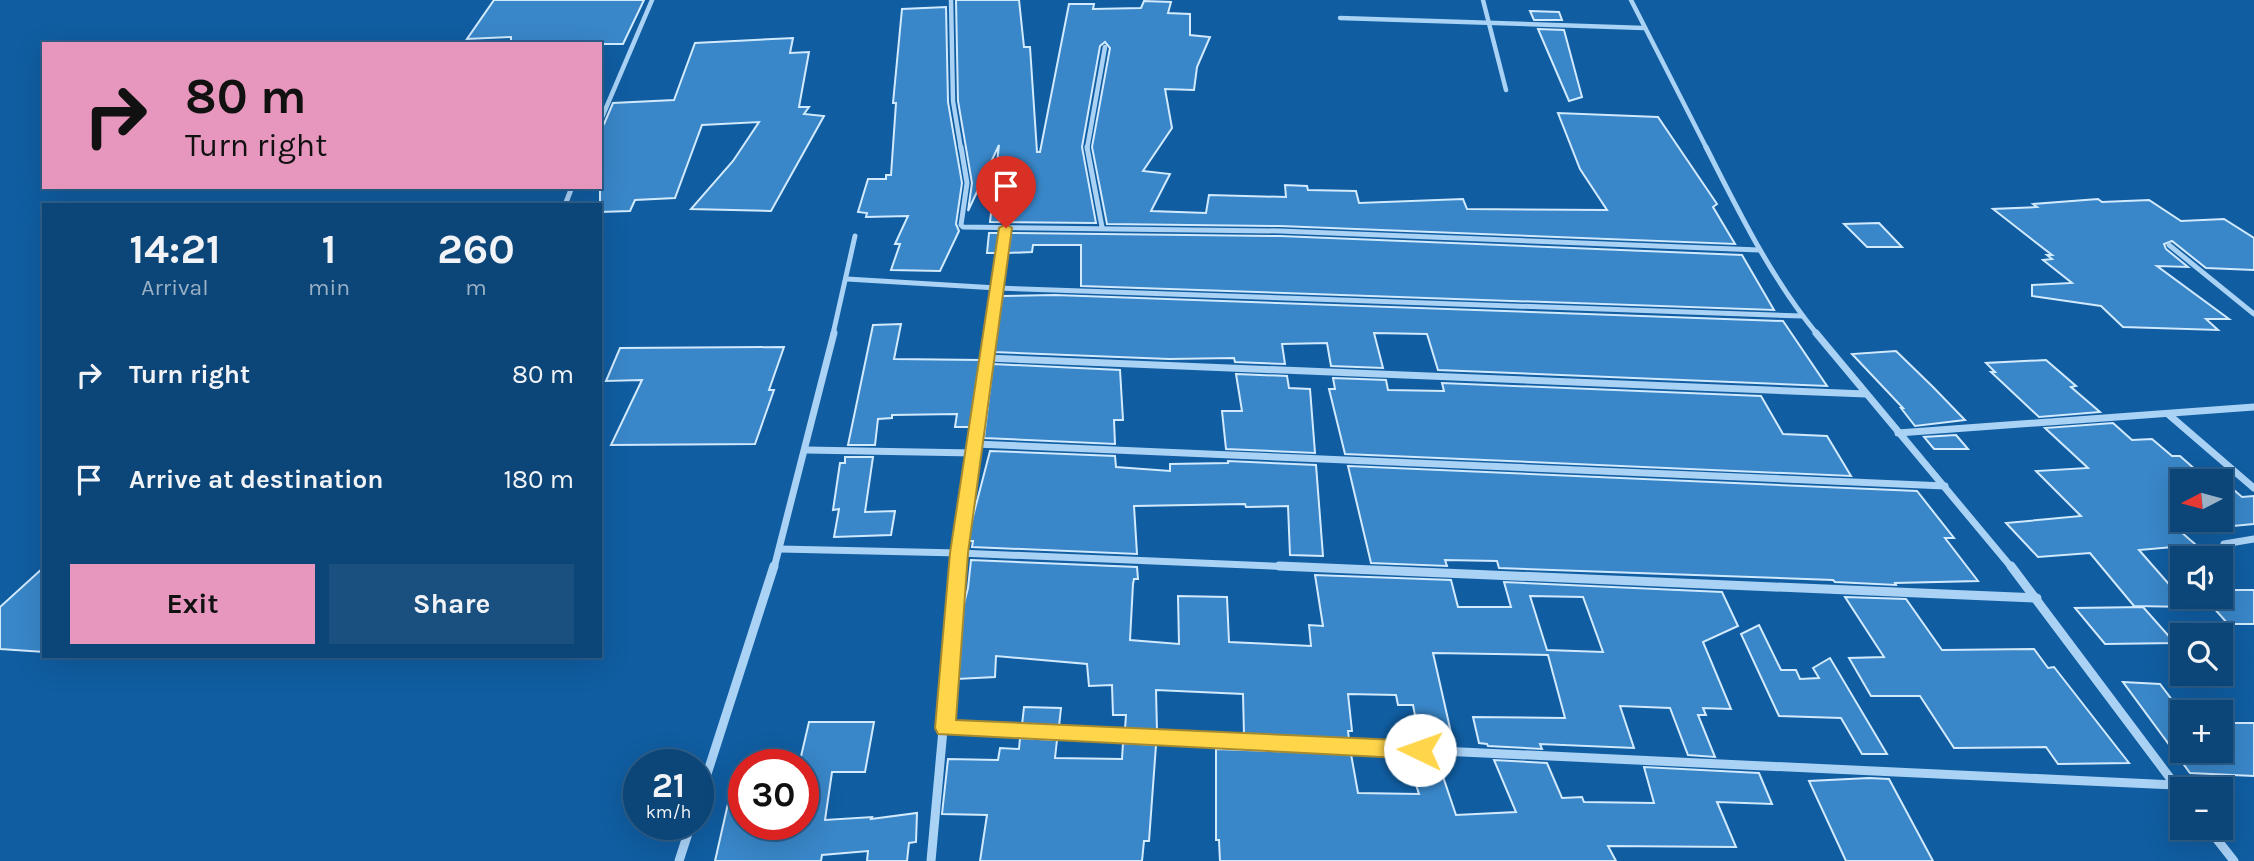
<!DOCTYPE html>
<html lang="en">
<head>
<meta charset="utf-8">
<style>
	body { margin:0; font-family:Karla,sans-serif; background:#1a5080; color:#f1f3f6; height:100vh; display:flex; flex-direction:column; font-size:26px; white-space:nowrap }
	* { box-sizing:border-box; margin:0 }
	p { font-size:23px; color:#9ab1c6 }
	.icon { flex:none; width:38px; height:38px; fill:none; stroke:currentColor; stroke-width:2; stroke-linecap:round; stroke-linejoin:round }
	.map { position:relative; flex:1; overflow:hidden }
	.panel { position:absolute; left:42px; top:203px; width:560px; height:455px; display:flex; flex-direction:column; background:#0c4679; border-radius:0px; box-shadow:0 7px 28px #0002,0 0 0 2px #2c5e8a }
	.panel>* { flex:none }
	.guide { position:absolute; left:42px; top:42px; width:560px; height:147px; border-radius:0px; box-shadow:0 7px 28px #0002,0 0 0 2px #2c5e8a; background:#e797bd; color:#111; overflow:hidden }
	.needle { width:46px; rotate:264deg }
	.fabs { position:absolute; left:2170px; top:469px; display:grid; gap:14px }
	.fabs a { display:grid; place-items:center; width:63px; height:63px; border-radius:0px; background:#0c4679; box-shadow:0 7px 28px #0002,0 0 0 2px #2c5e8a; font-size:35px }
	.speed { position:absolute; left:623px; top:749px; display:flex; gap:14px; font-size:35px; font-weight:700; text-align:center }
	.speed>* { display:grid; place-content:center; width:91px; height:91px; border-radius:50%; background:#0c4679; box-shadow:0 7px 28px #0002,0 0 0 2px #2c5e8a; line-height:1 }
	.speed small { font-size:18px; font-weight:400 }
	.speed .limit { border:10px solid #d22; background:#fff; color:#111 }
	.pin { position:absolute; display:grid; place-items:center; width:60px; height:60px; color:#fff; margin:-72px -30px; border-radius:50% 50% 50% 0; rotate:-45deg; box-shadow:0 0 7px #0007 }
	.pin .icon { rotate:45deg }
	.me { position:absolute; width:77px; margin:-38px; rotate:273deg; stroke-linejoin:round; filter:drop-shadow(0 0 5px #0008) }
	.turn { display:flex; align-items:center; gap:24px; height:147px; padding:0 28px; font-size:32px }
	.turn .icon { width:91px; height:91px; stroke-width:2.5 }
	.turn b { display:block; font-size:49px; line-height:60px }
	.eta { display:flex; justify-content:space-evenly; align-items:center; height:119px; text-align:center }
	.eta b { font-size:42px; font-weight:700; line-height:49px }
	.button { display:flex; gap:14px; margin-top:auto; padding:14px 28px }
	.button a { flex:1; height:80px; border-radius:0px; background:#e797bd; color:#111; font-size:28px; font-weight:700; line-height:80px; text-align:center }
	.button a+a { background:#1a5080; color:#f1f3f6 }
	ul { padding:0; list-style:none }
	li { display:flex; align-items:center; gap:21px; height:105px; padding:0 28px }
	li div { flex:1 }
	li b { display:block; font-size:26px }
	li em { font-style:normal }
	.map>svg:first-child { display:block }
	.building { fill:#3986c8; stroke:#d2eafe; stroke-width:2; fill-rule:evenodd }
	.lines { fill:none; stroke-linecap:round; stroke-linejoin:round }
	.street-far3 { stroke:#a9d2f5; stroke-width:4.5 }
	.street-far2 { stroke:#a9d2f5; stroke-width:5 }
	.street-far1 { stroke:#a9d2f5; stroke-width:7 }
	.street { stroke:#a9d2f5; stroke-width:9 }
	.route { fill:#ffd54a; stroke:#a68a30; stroke-width:2 }
</style>
</head>
<body>
<div class="map">
<svg width="2254" height="861" viewBox="0 0 2254 861">
	<rect width="100%" height="100%" fill="#105da1"/>
	<g class="building">
		<polygon points="494,0 644,0 623,44 511,44 511,37 467,39"/>
		<polygon points="956,0 1019,0 1024,47 1030,47 1037,152 1040,152 1069,4 1094,4 1093,9 1141,8 1144,1 1171,2 1168,13 1190,14 1190,35 1210,37 1197,67 1194,90 1165,89 1172,128 1143,171 1170,174 1151,211 1206,213 1209,195 1286,197 1285,185 1307,186 1308,190 1356,191 1359,203 1463,199 1467,209 1607,210 1580,169 1558,113 1658,117 1717,204 1713,207 1735,244 1280,226 1107,224 1092,147 1110,48 1105,42 1100,46 1082,147 1096,223 990,222 999,145 968,211 972,183 958,101"/>
		<polygon points="946,7 948,102 962,183 956,224 959,231 940,271 891,270 900,244 895,244 908,216 866,217 867,213 858,212 868,179 886,179 886,175 891,175 896,103 893,103 902,9"/>
		<polygon points="1530,11 1559,12 1562,20 1534,20"/>
		<polygon points="1538,29 1564,30 1582,97 1569,101"/>
		<polygon points="793,38 790,53 809,52 799,107 809,107 804,114 824,116 771,211 691,209 733,161 759,122 702,125 675,198 635,200 630,211 600,212 600,127 604,124 613,103 674,100 695,43"/>
		<polygon points="2098,199 2102,202 2149,200 2181,221 2224,219 2254,238 2254,270 2206,268 2172,241 2164,244 2166,249 2188,267 2157,266 2229,319 2206,319 2218,330 2123,327 2101,306 2032,296 2032,285 2072,283 2043,260 2052,259 2047,255 2052,255 1993,209 2037,207 2033,204"/>
		<polygon points="1879,223 1902,247 1867,247 1844,224"/>
		<polygon points="989,233 1000,233 997,253 987,253"/>
		<polygon points="1011,233 1280,236 1742,255 1774,310 1081,286 1081,245 1033,245 1032,252 1008,253"/>
		<polygon points="1055,295 1783,321 1827,386 1438,370 1427,334 1374,333 1383,368 1331,366 1327,343 1282,344 1285,364 1235,362 1234,358 1169,359 994,352 1002,296"/>
		<polygon points="901,324 894,359 981,360 972,427 955,427 957,414 892,415 892,418 878,419 875,445 848,445 873,325"/>
		<polygon points="784,347 769,390 774,390 755,444 611,445 642,380 606,381 620,348"/>
		<polygon points="1896,351 1933,387 1965,420 1915,426 1901,408 1903,408 1852,354"/>
		<polygon points="2046,360 2076,386 2071,387 2100,412 2039,417 1991,372 1995,372 1986,363"/>
		<polygon points="993,364 1120,370 1123,420 1114,420 1115,444 984,438"/>
		<polygon points="1236,374 1287,376 1289,388 1310,389 1315,453 1226,449 1222,411 1242,411"/>
		<polygon points="1333,378 1386,380 1388,390 1444,391 1442,383 1761,396 1783,434 1827,436 1851,476 1345,454 1329,389 1335,389"/>
		<path d="M2113,423L2132,440L2152,439L2172,456H2180L2197,471L2211,470L2242,497L2254,496V524L2180,531L2196,545L2139,550L2189,607L2134,606L2090,553L2038,557L2006,523L2081,516L2036,471L2088,468L2045,428ZM2182,481H2221V520H2182Z"/>
		<polygon points="1956,435 1968,449 1934,449 1924,437"/>
		<polygon points="990,451 1115,456 1116,467 1170,471 1170,464 1228,463 1228,461 1316,465 1323,556 1290,555 1288,506 1246,507 1245,504 1134,506 1137,554 972,547 973,541 968,541 969,532"/>
		<polygon points="845,457 873,457 865,512 895,511 891,535 834,537 839,509 833,510 840,463 845,463"/>
		<polygon points="1348,466 1917,491 1954,538 1945,538 1978,581 1895,583 1896,585 1835,582 1833,580 1499,568 1497,561 1445,560 1447,566 1371,563"/>
		<path d="M971,560L1137,567L1138,579H1134L1133,584L1130,640L1179,644L1178,596L1227,597L1229,642L1311,646L1309,625L1323,626L1315,575L1451,580L1458,607H1511L1504,582L1722,592L1738,626L1703,642L1731,709L1703,708L1706,715H1698L1715,757L1688,755L1670,708L1620,706L1634,748L1540,744L1542,749L1488,746L1487,744L1479,743L1473,717L1565,718L1548,655L1433,653L1452,737L1419,736L1413,705H1398L1396,695L1348,694L1352,731H1348L1349,740L1244,735L1243,694L1156,690L1157,731L1125,729L1126,715H1113L1112,685L1089,686L1087,664L996,656L995,677L957,679L960,619L968,588ZM1530,596L1583,597L1603,652L1547,650Z"/>
		<polygon points="44,567 44,652 0,649 0,607"/>
		<polygon points="2221,590 2254,590 2254,624 2228,624 2204,597 2221,597"/>
		<polygon points="1845,597 1906,599 1942,650 2034,649 2048,668 2054,667 2129,763 2058,764 2046,747 1954,748 1920,696 1871,696 1849,658 1884,657"/>
		<polygon points="2143,607 2175,643 2105,644 2075,608"/>
		<polygon points="1759,625 1781,670 1796,670 1800,679 1819,678 1813,668 1830,658 1887,754 1862,754 1841,718 1779,716 1741,634"/>
		<polygon points="2123,682 2160,684 2182,713 2182,751 2221,751 2221,723 2254,723 2254,776 2190,773"/>
		<polygon points="1024,707 1061,708 1059,726 1022,725"/>
		<polygon points="809,722 874,722 865,772 832,772 825,820 872,817 871,819 917,813 916,842 909,843 907,861 867,861 868,851 822,855 821,861 715,861 734,777 744,778 744,824 803,824 803,765 799,765"/>
		<polygon points="1020,738 1057,740 1055,758 1122,759 1123,743 1156,745 1149,841 1144,841 1142,861 980,861 987,815 942,814 948,759 998,760 1000,748 1019,749"/>
		<polygon points="1216,749 1351,754 1358,793 1419,794 1408,761 1437,759 1456,815 1516,812 1494,760 1547,763 1562,798 1582,797 1584,802 1654,803 1644,767 1759,773 1772,804 1717,802 1736,847 1608,846 1616,861 1220,861 1219,840 1216,840"/>
		<polygon points="1869,778 1889,779 1933,861 1846,861 1809,781"/>
	</g>
	<g class="lines">
		<g class="street-far3">
			<polyline points="951,0 953,101 961,149"/>
			<polyline points="1483,0 1506,90"/>
			<polyline points="1631,0 1707,149"/>
			<polyline points="1340,18 1644,28"/>
			<polyline points="600,122 652,0"/>
			<polyline points="1087,149 1105,47"/>
		</g>
		<g class="street-far2">
			<polyline points="961,147 967,183 961,225 963,227 1280,231 1759,250"/>
			<polyline points="1087,147 1102,227"/>
			<path d="M1706,147C1739,212 1771,278 1817,334"/>
			<polyline points="565,205 572,187"/>
			<polyline points="2169,245 2254,314"/>
			<polyline points="847,279 997,288 1802,316"/>
			<polyline points="833,334 855,236"/>
			<polyline points="991,334 1006,228"/>
		</g>
		<g class="street-far1">
			<polyline points="1816,333 2012,568"/>
			<polyline points="987,358 1866,394"/>
			<polyline points="2168,414 2254,488"/>
			<polyline points="1898,433 2254,407"/>
			<polyline points="975,444 1945,486"/>
			<polyline points="806,450 974,453"/>
			<polyline points="2224,544 2254,539"/>
			<polyline points="780,549 959,553 1321,568"/>
			<polyline points="774,568 834,333"/>
			<polyline points="958,568 991,333"/>
		</g>
		<g class="street">
			<polyline points="1279,566 2037,598"/>
			<polyline points="2011,566 2182,794"/>
			<polyline points="945,728 2175,785"/>
			<polyline points="698,802 774,566"/>
			<polyline points="2208,828 2234,861"/>
			<polyline points="679,861 691,824"/>
			<polyline points="931,861 958,566"/>
		</g>
	</g>
	<polygon class="route" points="1006,224 1012,228 968,553 956,720 1420,741 1428,744 1431,750 1428,756 1420,759 938,734 935,728 950,553 999,228"/>
</svg>
<div class="fabs">
<a><svg class="needle" viewBox="-14 -14 28 28"><path d="M0-13l5 13h-10z" fill="#e53935"/><path d="M0 13l5-13h-10z" fill="#9ab1c6"/></svg></a>
<a><svg class="icon" aria-label="sound" viewBox="0 0 24 24"><path d="M4 9h4l5-4v14l-5-4H4zM17 9q2 3 0 6"/></svg></a>
<a><svg class="icon" aria-label="search" viewBox="0 0 24 24"><circle cx="10" cy="10" r="6"/><path d="M15 15l6 6"/></svg></a>
<a>+</a>
<a>−</a>
</div>
<div class="speed"><div>21<small>km/h</small></div><div class="limit">30</div></div>
<div class="pin" style="left:1006px;top:228px;background:#d93025"><svg class="icon" aria-label="arrive" viewBox="0 0 24 24"><path d="M6 21V4h12l-3 4 3 4H6"/></svg></div>
<svg class="me" style="left:1420px;top:750px" viewBox="-20 -20 40 40"><circle r="19" fill="#fff"/><path d="M0-13L10 11 0 6-10 11z" fill="#ffd54a"/></svg>
<div class="guide">
<div class="turn"><svg class="icon" aria-label="right" viewBox="0 0 24 24"><path d="M7 20v-9h11M14 6l5 5-5 5"/></svg><div><b>80 m</b>Turn right</div></div>
</div>
<section class="panel">
<div class="eta">
<div><b>14:21</b><p>Arrival</p></div>
<div><b>1</b><p>min</p></div>
<div><b>260</b><p>m</p></div>
</div>
<ul>
<li><svg class="icon" aria-label="right" viewBox="0 0 24 24"><path d="M7 20v-9h11M14 6l5 5-5 5"/></svg><div><b>Turn right</b></div><em>80 m</em></li>
<li><svg class="icon" aria-label="arrive" viewBox="0 0 24 24"><path d="M6 21V4h12l-3 4 3 4H6"/></svg><div><b>Arrive at destination</b></div><em>180 m</em></li>
</ul>
<div class="button"><a>Exit</a><a>Share</a></div>
</section>
</div>
</body>
</html>
